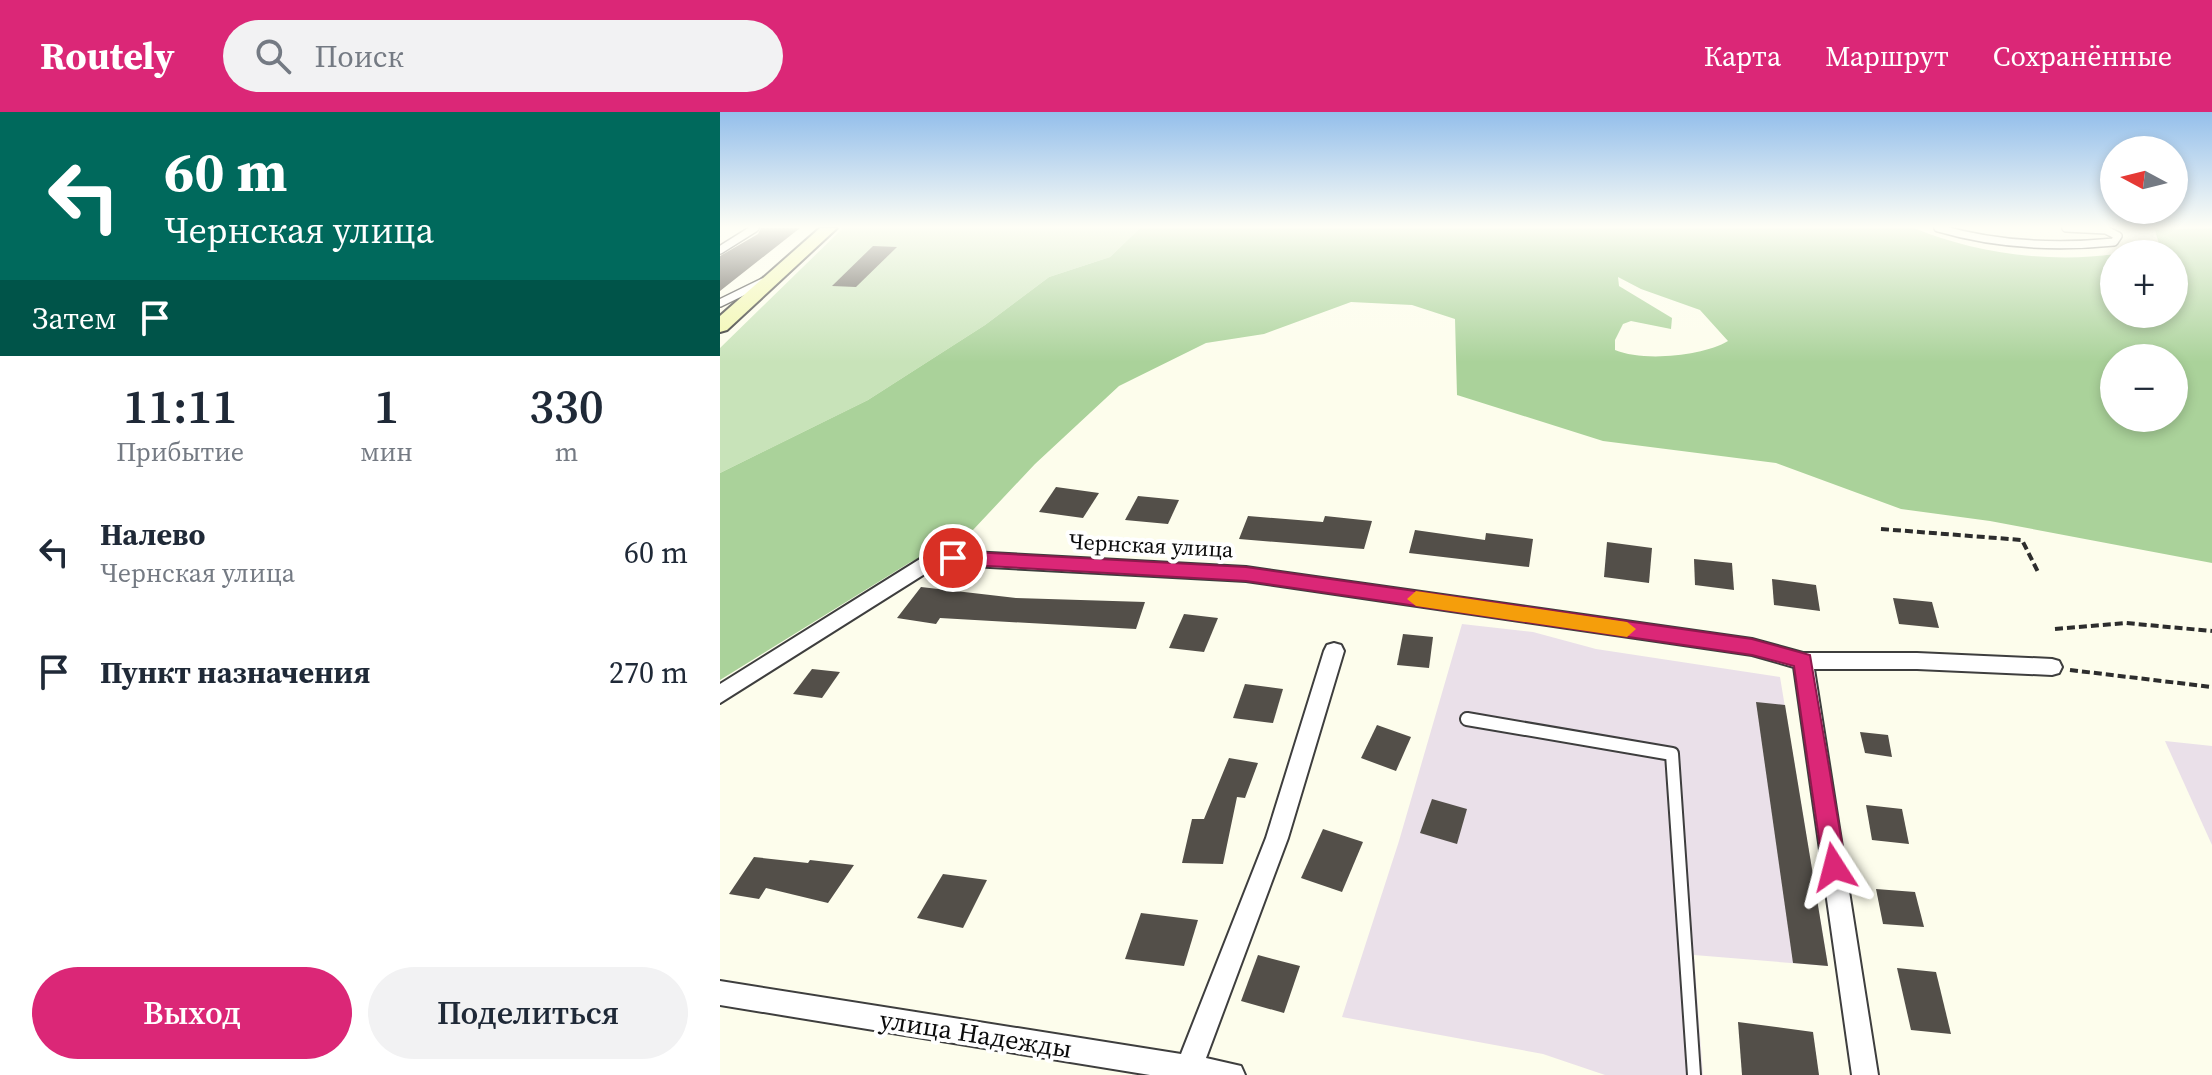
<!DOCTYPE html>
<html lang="ru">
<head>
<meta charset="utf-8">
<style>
	body { margin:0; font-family:"Source Serif 4",serif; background:#f2f2f3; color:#1f2937; height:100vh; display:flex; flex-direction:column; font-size:30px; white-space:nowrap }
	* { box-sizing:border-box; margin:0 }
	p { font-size:26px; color:#747a83 }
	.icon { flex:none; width:44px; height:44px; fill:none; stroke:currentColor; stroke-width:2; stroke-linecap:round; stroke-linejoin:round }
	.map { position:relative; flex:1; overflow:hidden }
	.panel { display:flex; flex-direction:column; background:#fff; width:720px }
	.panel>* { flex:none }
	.banner { background:#00695c; color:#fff; overflow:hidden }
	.needle { width:52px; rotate:277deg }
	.buttons { position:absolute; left:1380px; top:24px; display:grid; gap:16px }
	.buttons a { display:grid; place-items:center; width:88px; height:88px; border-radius:50%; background:#fff; box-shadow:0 4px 12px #0003; font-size:40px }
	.pin { position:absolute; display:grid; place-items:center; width:68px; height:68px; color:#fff; margin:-34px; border:4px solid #fff; border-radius:50%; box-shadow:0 2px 8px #0007 }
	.me { position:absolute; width:88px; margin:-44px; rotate:351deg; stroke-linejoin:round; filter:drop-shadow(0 0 6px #0008) }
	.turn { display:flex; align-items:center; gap:28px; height:168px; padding:0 32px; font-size:36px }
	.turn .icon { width:104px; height:104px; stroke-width:2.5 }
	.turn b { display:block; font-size:56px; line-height:68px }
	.then { display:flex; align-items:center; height:76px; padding:0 32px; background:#0003; gap:16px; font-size:30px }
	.eta { display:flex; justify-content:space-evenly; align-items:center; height:136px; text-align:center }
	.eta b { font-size:48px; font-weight:600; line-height:56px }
	.cta { display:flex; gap:16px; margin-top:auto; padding:16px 32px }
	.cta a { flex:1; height:92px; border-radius:48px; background:#db2777; color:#fff; font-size:32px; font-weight:600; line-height:92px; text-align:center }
	.cta a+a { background:#f2f2f3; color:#1f2937 }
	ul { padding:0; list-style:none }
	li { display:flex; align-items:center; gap:24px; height:120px; padding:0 32px }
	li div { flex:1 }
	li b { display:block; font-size:30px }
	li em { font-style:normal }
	header { display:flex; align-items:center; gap:48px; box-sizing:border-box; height:112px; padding:0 40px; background:#db2777; color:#fff }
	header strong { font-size:38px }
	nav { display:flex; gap:44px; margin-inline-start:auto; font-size:28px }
	.search { width:560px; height:72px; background:#f2f2f3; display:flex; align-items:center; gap:20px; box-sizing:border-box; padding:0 28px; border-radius:44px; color:#747a83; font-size:30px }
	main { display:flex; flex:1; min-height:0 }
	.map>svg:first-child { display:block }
	.industrial { fill:#eae0e9 }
	.green { fill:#c8e3b9 }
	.forest { fill:#aad29a; fill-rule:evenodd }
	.building { fill:#534f49 }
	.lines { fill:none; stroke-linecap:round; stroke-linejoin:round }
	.lane-far1-casing { stroke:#3e3e3e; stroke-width:10 }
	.lane-casing { stroke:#3e3e3e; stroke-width:16 }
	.street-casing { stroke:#3e3e3e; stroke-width:4 }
	.secondary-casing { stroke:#2d2d2d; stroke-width:4 }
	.path { stroke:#2d2d2d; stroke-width:4; stroke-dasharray:8 4; stroke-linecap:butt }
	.lane-far1 { stroke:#fff; stroke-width:7 }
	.lane { stroke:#fff; stroke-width:12 }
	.street { fill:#fff; fill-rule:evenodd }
	.secondary { fill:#f1f6ad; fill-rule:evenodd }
	.route { fill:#db2777; stroke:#8e194d; stroke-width:2 }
	.slow { fill:#f59e0b }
	.labels { text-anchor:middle; stroke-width:8; stroke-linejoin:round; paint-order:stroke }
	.street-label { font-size:22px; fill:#0b0b0b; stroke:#fff }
	.near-street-label { font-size:26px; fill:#0b0b0b; stroke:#fff }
</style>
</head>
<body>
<header>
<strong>Routely</strong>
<div class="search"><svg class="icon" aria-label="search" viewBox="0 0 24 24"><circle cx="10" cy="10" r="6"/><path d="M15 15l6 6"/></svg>Поиск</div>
<nav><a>Карта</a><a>Маршрут</a><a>Сохранённые</a></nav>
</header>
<main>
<section class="panel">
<div class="banner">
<div class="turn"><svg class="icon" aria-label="left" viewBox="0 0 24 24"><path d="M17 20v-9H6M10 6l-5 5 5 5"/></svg><div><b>60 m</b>Чернская улица</div></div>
<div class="then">Затем<svg class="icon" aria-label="arrive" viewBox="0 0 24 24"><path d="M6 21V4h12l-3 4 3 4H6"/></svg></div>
</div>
<div class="eta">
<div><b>11:11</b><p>Прибытие</p></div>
<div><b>1</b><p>мин</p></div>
<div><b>330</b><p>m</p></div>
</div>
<ul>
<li><svg class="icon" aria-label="left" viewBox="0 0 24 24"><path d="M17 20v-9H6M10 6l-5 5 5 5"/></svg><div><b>Налево</b><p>Чернская улица</p></div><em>60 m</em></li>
<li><svg class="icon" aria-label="arrive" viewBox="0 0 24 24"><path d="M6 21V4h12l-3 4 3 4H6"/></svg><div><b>Пункт назначения</b></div><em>270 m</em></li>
</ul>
<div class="cta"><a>Выход</a><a>Поделиться</a></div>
</section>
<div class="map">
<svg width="1492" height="963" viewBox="0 0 1492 963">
	<rect width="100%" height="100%" fill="#fdfdec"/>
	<g class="industrial">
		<polygon points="742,512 813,520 876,537 1060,565 1108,854 974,843 983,963 885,963 823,942 622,905 679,729"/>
		<polygon points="1445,629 1492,634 1492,733"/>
	</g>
	<polygon class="green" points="123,116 420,116 390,145 329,165 265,213 148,288 0,361 0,236"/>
	<path class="forest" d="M420,116H1194C1265,146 1365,156 1439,132L1435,118L1492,116V451L1270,409L1181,397L1056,351L883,329L737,283L735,207L692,193L631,190L544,222L486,231L399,274L315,352L252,419L189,451L0,568V361L148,288L265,213L329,165L390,145ZM1394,142H1454V202H1394ZM898,165L921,177L980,198L1008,229C983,244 923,250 895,238V228L903,212L911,209L951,217L952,206L899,174ZM1394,246H1454V306H1394Z"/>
	<g class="building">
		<polygon points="41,116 80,116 0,179 0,144 38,122"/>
		<polygon points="153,134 177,135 136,175 112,174"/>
		<polygon points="336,375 379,381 363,406 319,400"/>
		<polygon points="418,384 459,388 448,412 405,408"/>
		<polygon points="528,404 603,410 605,404 652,409 644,437 519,427"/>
		<polygon points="695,418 765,428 766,421 813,427 809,455 689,441"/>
		<polygon points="887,430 932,436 929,471 884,465"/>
		<polygon points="974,447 1012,451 1014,478 975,473"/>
		<polygon points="1052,467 1096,473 1100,499 1054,493"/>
		<polygon points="201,475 296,486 425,490 416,517 220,506 216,512 177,506"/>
		<polygon points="1173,486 1212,490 1219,516 1179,512"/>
		<polygon points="464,502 498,506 484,540 449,536"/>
		<polygon points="683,522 713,525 709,556 677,553"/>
		<polygon points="92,557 120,560 102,586 73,582"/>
		<polygon points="525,572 563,577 553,611 513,606"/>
		<polygon points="1036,590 1065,593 1108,854 1073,851"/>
		<polygon points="657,613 691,625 676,659 641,646"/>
		<polygon points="1140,620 1168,623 1172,645 1145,641"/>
		<polygon points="509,646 538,651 525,686 517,685 503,752 462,751 472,707 484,707"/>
		<polygon points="712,687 747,697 737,732 700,721"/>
		<polygon points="1146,693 1182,697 1189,732 1152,728"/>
		<polygon points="603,717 643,730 622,780 581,766"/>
		<polygon points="34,745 88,751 90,748 134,753 108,791 46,776 39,787 9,782"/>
		<polygon points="223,762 267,768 243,816 197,806"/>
		<polygon points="1156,777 1195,780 1204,815 1163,812"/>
		<polygon points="421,801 478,808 464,854 405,847"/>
		<polygon points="538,843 580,854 564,901 521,889"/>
		<polygon points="1177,856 1216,860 1231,922 1191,918"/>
		<polygon points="1018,910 1093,920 1099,963 1022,963"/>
	</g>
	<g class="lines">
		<defs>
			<g id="lane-far1">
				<path d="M1218,116C1276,133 1334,136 1394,130L1398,124L1386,118L1346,116"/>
				<polyline points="0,138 35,116"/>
				<polyline points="0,191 43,170"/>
			</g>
			<polyline id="lane" points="747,607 952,642 974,963"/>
			<g id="street">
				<polygon points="233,439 526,455 1032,527 1083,541 1197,541 1332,547 1339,549 1342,555 1339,561 1332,563 1197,557 1094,557 1158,963 1132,963 1074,555 1032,543 526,469 233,453 211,458 0,591 0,572 200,447"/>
				<polygon points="614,531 621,533 624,539 568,726 486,946 521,954 525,963 430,963 0,893 0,869 461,942 546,726 604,539 607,533"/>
			</g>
			<polygon id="secondary" points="100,116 117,116 7,218 0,220 0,204"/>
		</defs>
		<use href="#lane-far1" class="lane-far1-casing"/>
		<use href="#lane" class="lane-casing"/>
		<use href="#street" class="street-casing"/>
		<use href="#secondary" class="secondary-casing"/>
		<g class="path">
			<polyline points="1161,417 1302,428 1318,460"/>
			<polyline points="1335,517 1406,511 1492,519"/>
			<polyline points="1350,558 1492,575"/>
		</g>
		<use href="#lane-far1" class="lane-far1"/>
		<use href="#lane" class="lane"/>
		<use href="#street" class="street"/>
		<use href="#secondary" class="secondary"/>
	</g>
	<linearGradient id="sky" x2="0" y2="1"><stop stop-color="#94bfeb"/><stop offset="0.46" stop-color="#fefef6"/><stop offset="1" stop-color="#fefef6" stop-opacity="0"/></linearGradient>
	<rect width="1492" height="250" fill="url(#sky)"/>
	<polygon class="route" points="233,439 526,455 1032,527 1090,543 1126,755 1122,764 1114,767 1106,764 1103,755 1074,554 1032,543 526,469 233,452 225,446"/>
	<polygon class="slow" points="696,479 907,510 916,517 907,525 696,494 687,487"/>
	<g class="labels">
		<g class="street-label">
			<text transform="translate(431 433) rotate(3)" y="8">Чернская улица</text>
		</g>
		<g class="near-street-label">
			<text transform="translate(256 922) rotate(9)" y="9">улица Надежды</text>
		</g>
	</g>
</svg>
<div class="buttons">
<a><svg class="needle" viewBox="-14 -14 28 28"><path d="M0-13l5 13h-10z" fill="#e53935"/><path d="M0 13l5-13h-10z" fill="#747a83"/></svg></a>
<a>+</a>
<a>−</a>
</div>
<div class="pin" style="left:233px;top:446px;background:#d93025"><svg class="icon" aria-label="arrive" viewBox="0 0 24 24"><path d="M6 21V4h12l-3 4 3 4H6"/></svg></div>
<svg class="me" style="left:1114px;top:755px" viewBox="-20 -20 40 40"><path d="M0-17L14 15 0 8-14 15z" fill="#db2777" stroke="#fff" stroke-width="4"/></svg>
</div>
</main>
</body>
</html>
